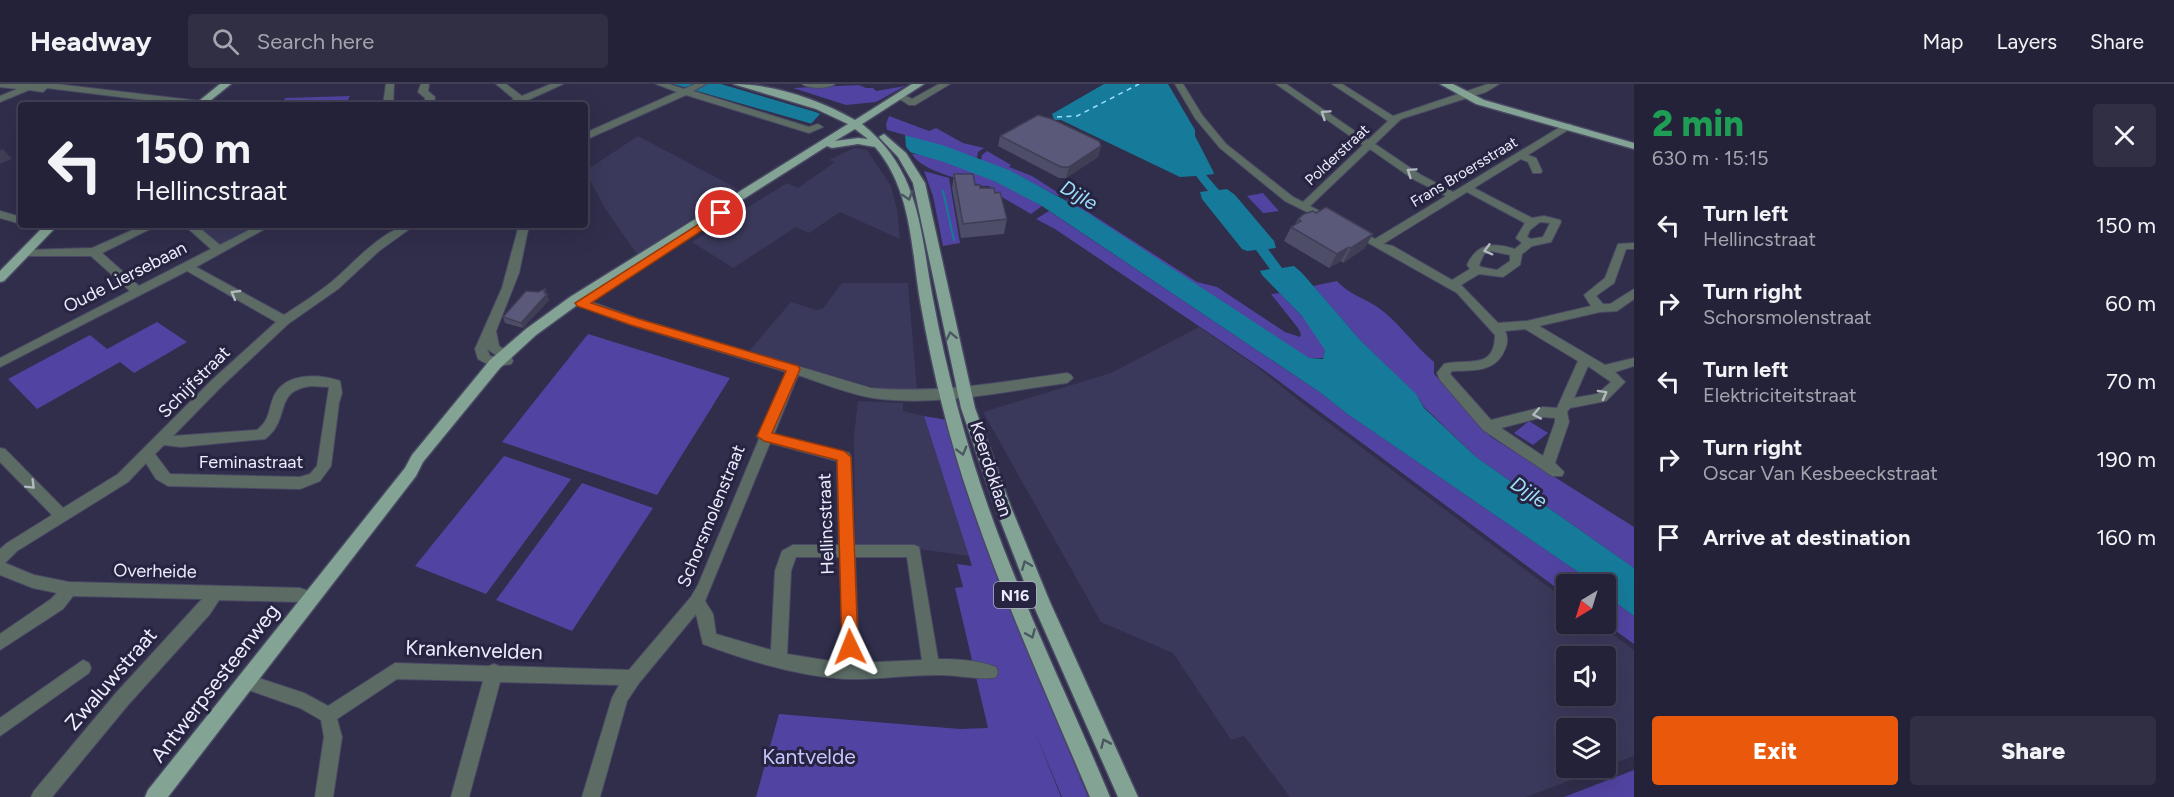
<!DOCTYPE html>
<html lang="en">
<head>
<meta charset="utf-8">
<style>
	body { margin:0; font-family:Figtree,sans-serif; background:#302f43; color:#f1f3f6; height:100vh; display:flex; flex-direction:column; font-size:22px; white-space:nowrap }
	* { box-sizing:border-box; margin:0 }
	p { font-size:20px; color:#a3a4ae }
	.icon { flex:none; width:33px; height:33px; fill:none; stroke:currentColor; stroke-width:2; stroke-linecap:round; stroke-linejoin:round }
	.map { position:relative; flex:1; overflow:hidden }
	.panel { display:flex; flex-direction:column; background:#242238; width:540px }
	.panel>* { flex:none }
	.top-card { position:absolute; left:18px; top:18px; width:570px; height:126px; border-radius:6px; box-shadow:0 6px 24px #0002,0 0 0 2px #413f53; background:#242238; color:#f1f3f6; overflow:hidden }
	.needle { width:39px; rotate:218deg }
	.buttons { position:absolute; left:1556px; top:490px; display:grid; gap:12px }
	.buttons a { display:grid; place-items:center; width:60px; height:60px; border-radius:6px; background:#242238; box-shadow:0 6px 24px #0002,0 0 0 2px #413f53; font-size:30px }
	.pin { position:absolute; display:grid; place-items:center; width:51px; height:51px; color:#fff; margin:-26px; border:3px solid #fff; border-radius:50%; box-shadow:0 2px 6px #0007 }
	.me { position:absolute; width:66px; margin:-33px; rotate:358deg; stroke-linejoin:round; filter:drop-shadow(0 0 4px #0008) }
	.turn { display:flex; align-items:center; gap:21px; height:126px; padding:0 18px; font-size:27px }
	.turn .icon { width:78px; height:78px; stroke-width:2.5 }
	.turn b { display:block; font-size:42px; line-height:51px }
	.round { display:grid; place-items:center; flex:none; width:63px; height:63px; border-radius:6px; background:#302f43 }
	.summary { display:flex; align-items:center; justify-content:space-between; height:102px; padding:0 18px }
	h1 { font-size:36px; font-weight:800; line-height:45px; color:#1e9e55 }
	.primary-button { display:flex; gap:12px; margin-top:auto; padding:12px 18px }
	.primary-button a { flex:1; height:69px; border-radius:6px; background:#ea580c; color:#fff; font-size:24px; font-weight:800; line-height:69px; text-align:center }
	.primary-button a+a { background:#302f43; color:#f1f3f6 }
	ul { padding:0; list-style:none }
	li { display:flex; align-items:center; gap:18px; height:78px; padding:0 18px }
	li div { flex:1 }
	li b { display:block; font-size:22px }
	li em { font-style:normal }
	header { display:flex; align-items:center; gap:36px; box-sizing:border-box; height:84px; padding:0 30px; background:#242238; border-bottom:2px solid #413f53 }
	header strong { font-size:28px }
	nav { display:flex; gap:33px; margin-inline-start:auto; font-size:21px }
	.search { width:420px; height:54px; background:#302f43; display:flex; align-items:center; gap:15px; box-sizing:border-box; padding:0 21px; border-radius:6px; color:#a3a4ae; font-size:22px }
	main { display:flex; flex:1; min-height:0 }
	.map>svg:first-child { display:block }
	.built { fill:#3b395b; fill-rule:evenodd }
	.green { fill:#5143a1 }
	.water { fill:#167b9b }
	.pier { fill:#302e4b }
	.lines { fill:none; stroke-linecap:round; stroke-linejoin:round }
	.stream { stroke:#167b9b; stroke-width:2 }
	.ferry { stroke:#9cdffb; stroke-width:1.5; stroke-dasharray:5 4.5; stroke-linecap:butt }
	.minor-casing { stroke:#4a4964; stroke-width:2 }
	.major-casing { stroke:#4a4964; stroke-width:3 }
	.minor { fill:#5c6c65; fill-rule:evenodd }
	.major { fill:#83a495; fill-rule:evenodd }
	.wall { fill:#4d4d68 }
	.shaded-wall { fill:#3f3e55 }
	.building { fill:#5a5979; stroke:#3f3e55; stroke-width:1.5 }
	.oneway { stroke:#b2b9c1 }
	.oneway2 { stroke:#4b5762 }
	.route { fill:#ea580c; stroke:#983908; stroke-width:1.5 }
	.labels { text-anchor:middle; stroke-width:6; stroke-linejoin:round; paint-order:stroke }
	.far-street-label { font-size:15px; fill:#ececff; stroke:#262440 }
	.shield { fill:#262440; stroke:#b1b0c6; stroke-width:1.5 }
	.shield-label { font-size:16px; font-weight:bold; fill:#ececff }
	.street-label { font-size:18px; fill:#ececff; stroke:#262440 }
	.water-label { font-size:20px; font-style:italic; fill:#9cdffb; stroke:#262440 }
	.near-street-label { font-size:21px; fill:#ececff; stroke:#262440 }
	.near-park-label { font-size:21px; fill:#c7c6fe; stroke:#262440 }
</style>
</head>
<body>
<header>
<strong>Headway</strong>
<div class="search"><svg class="icon" aria-label="search" viewBox="0 0 24 24"><circle cx="10" cy="10" r="6"/><path d="M15 15l6 6"/></svg>Search here</div>
<nav><a>Map</a><a>Layers</a><a>Share</a></nav>
</header>
<main>
<div class="map">
<svg width="1634" height="713" viewBox="0 0 1634 713">
	<rect width="100%" height="100%" fill="#302e4b"/>
	<g class="built">
		<polygon points="638,52 738,105 637,170 606,126 585,87"/>
		<polygon points="854,64 867,66 891,102 897,126 900,155 840,128 809,149 796,143 733,184 692,158 787,99 798,104 835,78 829,76"/>
		<polygon points="196,141 261,141 221,161"/>
		<polygon points="842,199 908,199 917,306 899,307 873,303 749,267 791,218 816,226 823,224"/>
		<path d="M1199,243L1256,282L1302,319L1566,516V540H1599L1634,566V672L1605,683V645H1566V684H1603L1526,713H1290L1244,652L1231,656L1173,569L1101,538L983,328L1111,289ZM1566,573H1605V612H1566Z"/>
		<polygon points="858,317 903,319 903,327 924,332 969,472 919,465 855,464 854,352"/>
	</g>
	<g class="green">
		<polygon points="859,1 866,4 873,4 876,7 905,2 876,18 846,21 793,4"/>
		<polygon points="350,12 345,21 282,21 285,14"/>
		<polygon points="889,32 929,47 936,44 963,59 984,64 978,68 977,74 887,46 886,40"/>
		<polygon points="987,67 1011,81 1009,83 1032,92 1060,110 1058,112 1009,87 981,76 982,71"/>
		<path d="M912,70C952,72 1007,103 1042,122L1031,130L1000,112L989,102H983C963,95 922,88 912,70Z"/>
		<polygon points="924,87 949,94 960,159 943,162 933,112"/>
		<polygon points="1263,109 1279,127 1263,129 1247,112"/>
		<path d="M1068,115L1197,198L1217,203L1285,248L1300,253L1301,250L1298,244L1271,210L1280,209C1290,221 1324,251 1325,265C1325,268 1324,271 1323,274H1308L1066,116Z"/>
		<polygon points="1049,127 1321,309 1346,329 1584,492 1593,501 1566,501 1566,511 1264,286 1055,145 1036,135"/>
		<path d="M1337,197C1350,212 1369,215 1384,228C1402,243 1416,263 1434,278V290L1476,334L1491,353L1634,443V484L1476,373L1424,323L1417,312L1361,257L1313,202Z"/>
		<polygon points="157,238 187,258 134,289 120,278 37,325 8,295 90,251 107,265"/>
		<polygon points="588,250 730,294 657,411 502,358"/>
		<polygon points="924,332 947,336 1020,549 1088,713 1062,713 1035,648 1061,713 756,713 779,630 960,645 988,644 955,504 963,503 957,480 972,482"/>
		<polygon points="1529,337 1548,349 1533,361 1514,349"/>
		<polygon points="504,372 571,395 486,510 415,482"/>
		<polygon points="582,399 653,424 572,547 496,516"/>
		<polygon points="1605,511 1634,532 1634,560 1605,539"/>
		<polygon points="1634,686 1634,713 1564,713"/>
	</g>
	<polygon class="water" points="673,0 721,0 819,29 942,61 1009,86 1083,126 1309,274 1323,275 1325,266 1302,232 1262,191 1260,187 1270,185 1256,166 1247,167 1242,165 1202,115 1200,108 1208,107 1196,92 1180,93 1061,36 1054,36 1052,30 1104,0 1168,0 1195,46 1195,52 1213,87 1214,90 1206,91 1219,106 1227,105 1235,111 1274,157 1276,164 1268,165 1282,184 1294,182 1302,189 1361,257 1416,310 1424,324 1476,373 1634,484 1634,532 1605,511 1605,501 1593,501 1584,492 1346,329 1321,309 1042,122 994,97 944,78"/>
	<polygon class="pier" points="811,25 905,51 906,63 912,70 810,41 820,30"/>
	<g class="lines">
		<polyline class="stream" points="943,107 954,156"/>
		<polyline class="ferry" points="1057,33 1077,32 1139,0"/>
		<defs>
			<g id="minor">
				<polygon points="0,0 56,0 200,17 205,20 185,21 47,4 43,8 29,6 0,18 0,12 17,5 0,3"/>
				<polygon points="386,0 394,0 393,21 383,21"/>
				<polygon points="421,0 429,0 428,7 435,13 434,21 424,21 425,14 418,8"/>
				<polygon points="496,0 506,0 522,12 551,0 563,0 526,17 529,21 504,21 514,15"/>
				<polygon points="656,0 669,0 684,5 695,0 706,0 693,7 809,43 818,40 823,43 809,49 686,11 585,56 585,49 677,8"/>
				<path d="M802,0H835C828,5 809,5 802,0Z"/>
				<polygon points="939,0 950,0 915,21 909,21 895,12 900,9 912,15"/>
				<path d="M1175,0H1183L1202,31L1226,60L1293,113L1303,118L1363,61L1276,0H1286L1368,56L1388,37L1332,0H1342L1393,32L1488,0H1499L1486,8L1401,35L1375,60L1421,91L1453,108L1565,40H1571V44L1528,71L1536,74L1542,87L1541,89H1533L1528,78L1521,75L1474,104L1532,134L1544,132L1560,136L1561,138L1551,158L1532,162L1522,170L1520,181L1503,193L1479,190L1461,201L1498,239L1527,237L1591,222L1584,211L1605,194L1618,160L1634,159V165H1626L1614,199L1596,212L1603,220H1610L1634,205V215L1617,227L1600,228L1539,242L1605,281L1634,274V282L1615,288L1625,298L1606,317L1570,324L1567,328L1569,338L1555,379L1564,388L1562,392H1552L1483,346L1440,296L1437,289L1444,280C1466,274 1495,287 1495,251L1457,209L1349,148L1354,145L1375,155L1446,112L1413,95L1370,65L1310,122L1336,136L1331,139L1327,138L1285,117L1220,64L1195,34ZM1467,108L1525,139L1516,154L1522,159L1515,165C1493,158 1477,159 1467,181L1470,185L1452,196L1393,162L1383,160ZM1540,138L1550,139L1543,153L1531,155L1527,153L1530,146ZM1491,167L1510,171V177L1497,186L1481,183L1479,181L1484,170ZM1525,245L1578,277L1557,324L1543,323L1491,336L1450,290L1452,287C1473,286 1496,289 1505,265C1508,258 1508,253 1505,247ZM1588,282L1611,298L1597,310L1574,314ZM1543,333L1555,334V338L1543,372L1501,344Z"/>
				<polygon points="0,127 21,133 21,140 0,134"/>
				<path d="M29,141H56V142C50,147 35,146 29,141Z"/>
				<path d="M144,141H158L102,169L139,202L211,165L184,141H196L220,161L259,141H272L196,183L284,231C299,221 315,211 329,200C353,181 384,141 415,141L379,167L338,205L288,240L222,302L173,352L257,346C271,336 268,323 275,310C287,288 320,290 340,297L342,309L339,319L331,382L320,397L300,405L168,402L156,395L146,379L128,398L17,467L5,479L34,491L69,498L300,504L317,510L320,515L317,520L312,522L300,518L219,516L210,530L128,621L52,713H31L34,707L116,609L202,515L73,512L63,525L0,566V550L51,515L57,509L33,504L0,491V465L7,459L52,431L0,378V364L5,365L63,424L118,390L212,296L276,238L187,187L0,283V274L130,207L91,172H27L23,170V166L92,164ZM311,302L329,303L317,382L310,390L300,393L170,390L155,370L164,361L181,363L265,355C292,335 272,307 311,302Z"/>
				<path d="M519,141H529L519,189L496,247L499,262L509,268L513,277L511,280L493,283L478,275L475,265L502,204ZM487,265L500,274L490,272Z"/>
				<path d="M575,212L639,235L871,304C937,310 1001,298 1067,289L1071,291L1073,294L1067,299C1004,307 937,323 873,314C848,310 822,299 798,291L774,350L849,369L851,373L854,461H914L919,463L938,575C957,575 978,576 996,583L998,588L996,593C987,597 955,591 942,591C910,590 878,596 846,595C798,592 748,577 703,560L696,530L639,599L627,617L600,713H582L612,614L619,601L500,598L469,713H451L483,597L397,595L337,635L342,653L333,713H315L324,653L321,636L300,624L240,603L238,598L240,593L246,590L304,609L328,622L395,579L489,582L494,580L499,582L629,586L691,513L698,501L759,355L757,352L762,348L786,288L631,241L571,219L569,216ZM770,359L837,377L839,461H793L782,467L775,487L771,566L716,550L713,530L705,517ZM796,473H840L843,579L787,570L791,487ZM855,473H907L922,576L859,579Z"/>
				<polygon points="83,576 89,579 91,584 89,589 0,652 0,634"/>
			</g>
			<g id="major">
				<polygon points="220,0 231,0 205,21 194,21"/>
				<path d="M733,0C774,0 820,16 855,36L912,0H924L862,40C921,87 920,148 933,215C949,300 972,383 1003,463C1036,548 1075,629 1110,713H1090C1049,616 1005,519 971,419C949,355 933,289 921,222C911,168 913,107 875,63L858,60L832,64L827,62L580,219L536,251L500,284L423,378L416,392L168,713H145L148,706L405,384L412,371L490,276L526,245L570,213L848,40L816,25ZM855,45L868,55L858,54L835,57Z"/>
				<polygon points="1440,0 1453,0 1484,16 1634,59 1634,65 1476,20"/>
				<polygon points="884,50 906,69 925,99 975,324 1011,423 1050,518 1138,713 1118,713 1032,518 995,423 961,324 913,99 898,73 879,53"/>
				<polygon points="45,141 58,141 4,197 0,198 0,187"/>
			</g>
		</defs>
		<use href="#minor" class="minor-casing"/>
		<use href="#major" class="major-casing"/>
		<use href="#minor" class="minor"/>
		<use href="#major" class="major"/>
	</g>
	<g class="wall">
		<polygon points="1000,52 1101,62 1098,73 1066,94 1059,94 998,62"/>
		<polygon points="954,90 980,104 995,109 1007,135 1004,150 961,154 952,104"/>
		<polygon points="1298,135 1365,164 1343,179 1341,177 1329,184 1284,157 1291,143 1296,139"/>
		<polygon points="545,205 549,216 523,244 505,239 503,233 538,208"/>
	</g>
	<g class="shaded-wall">
		<polygon points="1101,62 1098,73 1066,94 1069,83"/>
		<polygon points="3,65 12,75 0,80 0,66"/>
		<polygon points="1373,150 1365,164 1343,179 1351,164"/>
		<polygon points="1349,163 1341,177 1329,184 1337,170"/>
		<polygon points="545,205 549,216 523,244 521,239 544,209"/>
	</g>
	<g class="building">
		<polygon points="1038,31 1052,35 1099,57 1101,62 1069,83 1061,83 1000,52"/>
		<polygon points="954,90 973,90 975,101 980,101 980,104 994,104 995,109 1000,108 1007,135 963,140"/>
		<polygon points="1326,123 1373,150 1351,164 1349,163 1337,170 1291,143 1301,137 1298,135 1304,130 1313,127 1316,129"/>
		<polygon points="545,205 544,209 547,210 521,239 503,233 526,207 538,208"/>
	</g>
	<defs><path id="oneway-chevron" d="M-2-3.5L2.5 0L-2 3.5" fill="none" stroke-width="1.6" stroke-linecap="round" stroke-linejoin="round" transform="scale(1.5)"/></defs>
	<g class="oneway">
		<use href="#oneway-chevron" transform="translate(1325 30) rotate(-146)"/>
		<use href="#oneway-chevron" transform="translate(1411 88) rotate(-146)"/>
		<use href="#oneway-chevron" transform="translate(1488 166) rotate(165)"/>
		<use href="#oneway-chevron" transform="translate(235 210) rotate(-150)"/>
		<use href="#oneway-chevron" transform="translate(1603 310) rotate(-29)"/>
		<use href="#oneway-chevron" transform="translate(1537 330) rotate(169)"/>
		<use href="#oneway-chevron" transform="translate(31 401) rotate(45)"/>
	</g>
	<g class="oneway2">
		<use href="#oneway-chevron" transform="translate(908 112) rotate(72)"/>
		<use href="#oneway-chevron" transform="translate(951 252) rotate(-102)"/>
		<use href="#oneway-chevron" transform="translate(962 367) rotate(74)"/>
		<use href="#oneway-chevron" transform="translate(1026 481) rotate(-112)"/>
		<use href="#oneway-chevron" transform="translate(1031 550) rotate(67)"/>
		<use href="#oneway-chevron" transform="translate(1105 659) rotate(-114)"/>
	</g>
	<polygon class="route" points="721,126 726,129 724,132 591,219 639,235 798,282 800,285 772,349 844,367 851,373 858,563 856,569 850,571 844,569 842,563 837,376 764,357 757,352 786,287 631,241 577,222 575,219"/>
	<g class="labels">
		<g class="far-street-label">
			<text transform="translate(1337 71) rotate(-43)" y="5">Polderstraat</text>
			<text transform="translate(1464 88) rotate(-31)" y="5">Frans Broersstraat</text>
		</g>
		<rect class="shield" x="994" y="498" width="42" height="26" rx="4.5"/>
		<g class="shield-label">
			<text x="1015" y="517">N16</text>
		</g>
		<g class="street-label">
			<text transform="translate(125 193) rotate(-27)" y="6">Oude Liersebaan</text>
			<text transform="translate(194 298) rotate(-45)" y="6">Schijfstraat</text>
			<text x="251" y="384">Feminastraat</text>
			<text transform="translate(991 385) rotate(72)" y="6">Keerdoklaan</text>
			<text transform="translate(711 432) rotate(-68)" y="6">Schorsmolenstraat</text>
			<text transform="translate(826 440) rotate(-92)" y="6">Hellincstraat</text>
			<text transform="translate(155 487) rotate(1)" y="6">Overheide</text>
		</g>
		<g class="water-label">
			<text transform="translate(1079 111) rotate(30)" y="7">Dijle</text>
			<text transform="translate(1529 408) rotate(34)" y="7">Dijle</text>
		</g>
		<g class="near-street-label">
			<text transform="translate(474 566) rotate(2)" y="7">Krankenvelden</text>
			<text transform="translate(111 595) rotate(-49)" y="7">Zwaluwstraat</text>
			<text transform="translate(215 599) rotate(-52)" y="7">Antwerpsesteenweg</text>
		</g>
		<g class="near-park-label">
			<text x="809" y="680">Kantvelde</text>
		</g>
	</g>
</svg>
<div class="buttons">
<a><svg class="needle" viewBox="-14 -14 28 28"><path d="M0-13l5 13h-10z" fill="#e53935"/><path d="M0 13l5-13h-10z" fill="#a3a4ae"/></svg></a>
<a><svg class="icon" aria-label="sound" viewBox="0 0 24 24"><path d="M4 9h4l5-4v14l-5-4H4zM17 9q2 3 0 6"/></svg></a>
<a><svg class="icon" aria-label="layers" viewBox="0 0 24 24"><path d="M12 4l9 5-9 5-9-5zM3 14l9 5 9-5"/></svg></a>
</div>
<div class="pin" style="left:721px;top:129px;background:#d93025"><svg class="icon" aria-label="arrive" viewBox="0 0 24 24"><path d="M6 21V4h12l-3 4 3 4H6"/></svg></div>
<svg class="me" style="left:850px;top:563px" viewBox="-20 -20 40 40"><path d="M0-17L14 15 0 8-14 15z" fill="#ea580c" stroke="#fff" stroke-width="4"/></svg>
<div class="top-card">
<div class="turn"><svg class="icon" aria-label="left" viewBox="0 0 24 24"><path d="M17 20v-9H6M10 6l-5 5 5 5"/></svg><div><b>150 m</b>Hellincstraat</div></div>
</div>
</div>
<section class="panel">
<div class="summary"><div><h1>2 min</h1><p>630 m · 15:15</p></div><a class="round"><svg class="icon" aria-label="close" viewBox="0 0 24 24"><path d="M6 6l12 12M18 6L6 18"/></svg></a></div>
<ul>
<li><svg class="icon" aria-label="left" viewBox="0 0 24 24"><path d="M17 20v-9H6M10 6l-5 5 5 5"/></svg><div><b>Turn left</b><p>Hellincstraat</p></div><em>150 m</em></li>
<li><svg class="icon" aria-label="right" viewBox="0 0 24 24"><path d="M7 20v-9h11M14 6l5 5-5 5"/></svg><div><b>Turn right</b><p>Schorsmolenstraat</p></div><em>60 m</em></li>
<li><svg class="icon" aria-label="left" viewBox="0 0 24 24"><path d="M17 20v-9H6M10 6l-5 5 5 5"/></svg><div><b>Turn left</b><p>Elektriciteitstraat</p></div><em>70 m</em></li>
<li><svg class="icon" aria-label="right" viewBox="0 0 24 24"><path d="M7 20v-9h11M14 6l5 5-5 5"/></svg><div><b>Turn right</b><p>Oscar Van Kesbeeckstraat</p></div><em>190 m</em></li>
<li><svg class="icon" aria-label="arrive" viewBox="0 0 24 24"><path d="M6 21V4h12l-3 4 3 4H6"/></svg><div><b>Arrive at destination</b></div><em>160 m</em></li>
</ul>
<div class="primary-button"><a>Exit</a><a>Share</a></div>
</section>
</main>
</body>
</html>
